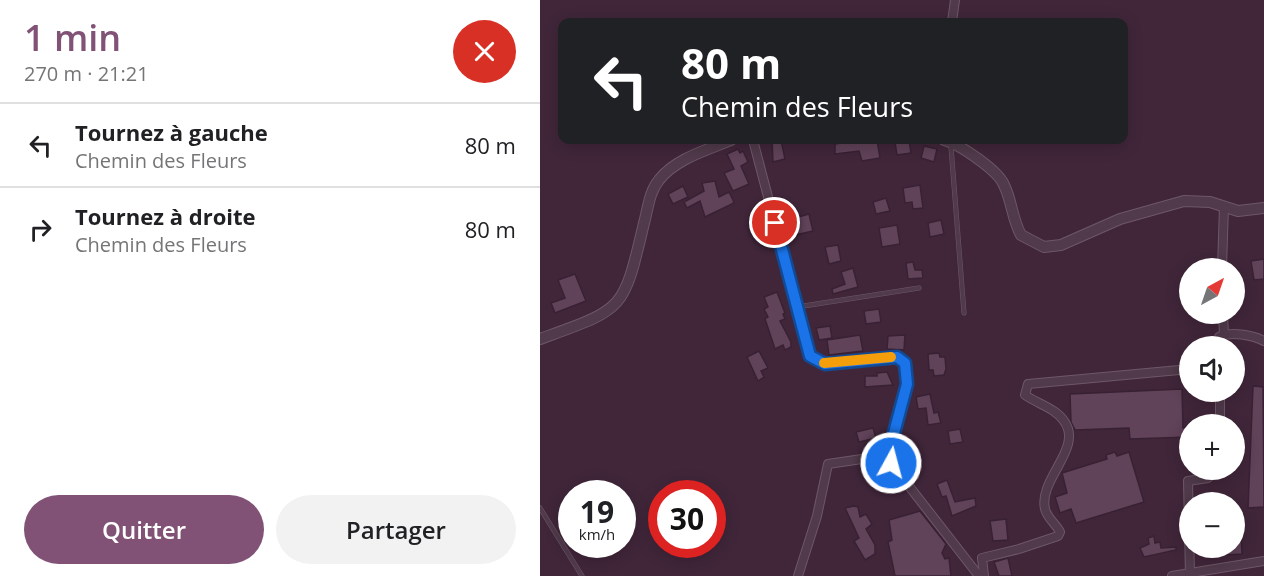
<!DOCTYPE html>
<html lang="fr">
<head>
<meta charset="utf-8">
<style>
	body { margin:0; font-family:"Open Sans",sans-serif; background:#f2f2f2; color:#202124; height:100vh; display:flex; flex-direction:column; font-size:22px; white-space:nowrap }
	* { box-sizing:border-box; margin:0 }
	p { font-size:20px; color:#757577 }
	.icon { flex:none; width:33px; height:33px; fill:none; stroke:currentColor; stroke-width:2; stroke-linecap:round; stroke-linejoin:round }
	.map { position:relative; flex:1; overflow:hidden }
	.drawer { display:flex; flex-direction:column; background:#fff; width:540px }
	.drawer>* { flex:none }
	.guide { position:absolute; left:18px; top:18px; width:570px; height:126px; border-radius:12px; box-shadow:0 3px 15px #0003; background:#202124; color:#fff; overflow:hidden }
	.needle { width:39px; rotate:40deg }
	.tools { position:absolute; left:639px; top:258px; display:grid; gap:12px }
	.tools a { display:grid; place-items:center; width:66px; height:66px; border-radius:50%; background:#fff; box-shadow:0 3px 15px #0003; font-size:30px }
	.speed { position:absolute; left:18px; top:480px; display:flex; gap:12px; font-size:30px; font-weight:700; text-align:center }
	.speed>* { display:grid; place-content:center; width:78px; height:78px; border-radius:50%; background:#fff; box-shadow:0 3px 15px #0003; line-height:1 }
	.speed small { font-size:15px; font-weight:400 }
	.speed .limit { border:9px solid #d22; background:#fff; color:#111 }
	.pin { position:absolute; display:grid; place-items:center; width:51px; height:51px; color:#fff; margin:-26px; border:3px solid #fff; border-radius:50%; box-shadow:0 2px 6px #0007 }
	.me { position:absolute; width:66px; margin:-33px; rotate:7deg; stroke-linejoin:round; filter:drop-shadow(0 0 4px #0008) }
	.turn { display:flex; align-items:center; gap:21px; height:126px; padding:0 24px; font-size:27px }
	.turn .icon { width:78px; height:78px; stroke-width:2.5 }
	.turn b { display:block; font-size:42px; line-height:51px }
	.round { display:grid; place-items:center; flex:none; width:63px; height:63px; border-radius:32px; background:#f2f2f2 }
	.headline { display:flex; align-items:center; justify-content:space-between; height:102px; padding:0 24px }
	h1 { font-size:36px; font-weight:600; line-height:45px; color:#815276 }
	.cta { display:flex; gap:12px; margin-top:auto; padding:12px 24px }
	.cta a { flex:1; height:69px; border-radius:36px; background:#815276; color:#fff; font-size:24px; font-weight:600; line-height:69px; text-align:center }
	.cta a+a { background:#f2f2f2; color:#202124 }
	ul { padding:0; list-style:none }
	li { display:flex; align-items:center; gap:18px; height:84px; padding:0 24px; border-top:2px solid #e0e0e0 }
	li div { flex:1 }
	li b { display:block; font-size:22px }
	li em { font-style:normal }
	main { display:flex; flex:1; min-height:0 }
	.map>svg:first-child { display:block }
	.building { fill:#604259; stroke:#382132; stroke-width:1.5 }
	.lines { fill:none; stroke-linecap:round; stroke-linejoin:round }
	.service-casing { stroke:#6e5868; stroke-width:5 }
	.minor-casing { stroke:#6e5868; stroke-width:10 }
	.tertiary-casing { stroke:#6e5868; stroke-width:12 }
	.service { stroke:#503a4b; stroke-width:4 }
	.minor { stroke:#503a4b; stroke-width:8 }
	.tertiary { stroke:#503a4b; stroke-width:10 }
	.route-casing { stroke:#114b97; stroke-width:15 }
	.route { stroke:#1a73e8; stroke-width:10 }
	.slow { stroke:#f59e0b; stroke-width:10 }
</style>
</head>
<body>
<main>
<section class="drawer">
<div class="headline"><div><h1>1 min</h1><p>270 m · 21:21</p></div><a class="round" style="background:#d93025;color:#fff"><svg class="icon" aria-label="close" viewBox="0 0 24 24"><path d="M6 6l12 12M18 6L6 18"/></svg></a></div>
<ul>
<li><svg class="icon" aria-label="left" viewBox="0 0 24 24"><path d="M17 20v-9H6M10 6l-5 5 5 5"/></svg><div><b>Tournez à gauche</b><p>Chemin des Fleurs</p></div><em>80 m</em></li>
<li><svg class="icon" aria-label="right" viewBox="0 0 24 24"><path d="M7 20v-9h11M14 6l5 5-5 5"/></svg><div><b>Tournez à droite</b><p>Chemin des Fleurs</p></div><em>80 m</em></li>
</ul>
<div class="cta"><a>Quitter</a><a>Partager</a></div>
</section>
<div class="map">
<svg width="724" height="576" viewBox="0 0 724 576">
	<rect width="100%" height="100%" fill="#41263a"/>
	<g class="building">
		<polygon points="232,140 241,140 245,159 233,162"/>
		<polygon points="321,140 337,140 340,158 322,161 319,151 295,154 295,144"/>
		<polygon points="369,140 371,153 357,155 355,142"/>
		<polygon points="384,146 397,149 394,162 381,158"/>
		<polygon points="198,149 200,153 203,151 208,162 201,166 209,184 193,191 184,173 194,169 187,154"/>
		<polygon points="175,181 179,197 189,192 194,202 192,204 165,217 160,201 147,208 144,202 164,191 162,183"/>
		<polygon points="380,185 383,208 373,209 372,202 365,203 363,188"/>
		<polygon points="143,186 148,197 133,204 128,194"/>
		<polygon points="346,198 350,211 336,214 333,202"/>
		<polygon points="269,214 273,231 255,235 251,219"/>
		<polygon points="401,220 404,234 390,237 388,223"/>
		<polygon points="357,225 360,244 342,247 339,228"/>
		<polygon points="298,245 301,261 289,264 285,247"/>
		<polygon points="724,259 724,279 714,280 711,261"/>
		<polygon points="373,262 375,270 382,270 383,278 368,279 366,263"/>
		<polygon points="313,268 318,287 293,294 292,289 305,284 301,272"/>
		<polygon points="35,274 46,301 15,313 11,303 25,298 18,280"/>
		<polygon points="237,292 245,313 243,314 245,319 240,321 251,342 251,347 245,350 243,345 235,349 225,319 228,317 224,309 228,307 224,297"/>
		<polygon points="339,309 341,322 326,324 324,311"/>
		<polygon points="290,326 292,338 279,340 276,328"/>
		<polygon points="320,335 323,351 289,355 287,340"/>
		<polygon points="365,335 364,350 347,349 348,336"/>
		<polygon points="219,351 228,368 221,371 224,377 218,381 207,357"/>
		<polygon points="399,353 400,357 405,357 406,369 404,375 394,376 393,370 389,370 388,354"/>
		<polygon points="347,372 353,385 325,387 325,376 337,376 337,373"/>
		<polygon points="713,386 723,387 724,507 708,508"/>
		<polygon points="642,389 643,428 650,427 650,437 590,439 589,428 535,430 531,422 530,394"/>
		<polygon points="390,394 394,413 398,412 401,423 388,425 386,408 378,409 376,397"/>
		<polygon points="333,428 336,438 319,442 316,432"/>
		<polygon points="420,429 423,442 410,444 408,431"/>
		<polygon points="575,452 577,456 589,452 604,502 536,523 531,509 520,513 515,497 527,493 522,473 567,459 566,455"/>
		<polygon points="407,480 415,502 435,498 436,506 412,516 406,496 402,497 397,484"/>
		<polygon points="314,506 318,507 320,517 326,514 332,524 326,529 335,545 335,554 325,560 314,541 319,538 305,508"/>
		<polygon points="380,511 406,544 402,553 405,559 409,558 411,576 355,576 348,542 352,540 349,520"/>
		<polygon points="466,519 468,540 453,541 450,521"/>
		<polygon points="694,531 701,531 702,554 686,555 686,548 694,548"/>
		<polygon points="614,536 615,543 620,542 621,548 636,547 636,550 604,557 600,548 609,544 608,538"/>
		<polygon points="468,558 472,576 459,576 454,562"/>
	</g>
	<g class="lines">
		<defs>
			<g id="service">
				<polyline points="411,147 424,313"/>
				<polyline points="257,307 379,288"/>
				<polyline points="0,508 42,576"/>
			</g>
			<g id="minor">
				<polyline points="412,22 415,0"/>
				<polyline points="213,140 270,356 286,364 357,357 365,363 367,383 349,452 351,463 439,576"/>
				<polyline points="682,268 684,206"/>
				<polyline points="683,314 684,335"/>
				<path d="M677,346L679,337C690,331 713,335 724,341"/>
				<polyline points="680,392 680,424"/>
				<polyline points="258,576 277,516 288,464 349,455"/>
				<path d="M444,576L442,558L479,549L518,536L520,532C516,524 507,518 505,509C498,479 544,448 524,421C515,408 498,404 485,395L488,384L650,369"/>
				<polyline points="632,576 724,561"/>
				<polyline points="650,576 648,481 668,478 674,470"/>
			</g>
			<g id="tertiary">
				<path d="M404,140C419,144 458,170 464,185C472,201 472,219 481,235L504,247L521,245L580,219L644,201L670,202L698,211L724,208"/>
				<path d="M0,339C85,308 83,312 104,223C108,209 109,192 119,180C135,159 167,150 191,140"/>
			</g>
		</defs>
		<use href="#service" class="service-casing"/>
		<use href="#minor" class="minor-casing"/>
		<use href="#tertiary" class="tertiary-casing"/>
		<use href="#service" class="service"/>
		<use href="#minor" class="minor"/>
		<use href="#tertiary" class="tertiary"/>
	</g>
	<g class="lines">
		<defs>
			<polyline id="route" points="235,223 270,356 285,364 357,357 365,363 367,384 349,452 351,463"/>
		</defs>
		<use href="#route" class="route-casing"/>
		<use href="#route" class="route"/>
		<polyline class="slow" points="284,363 351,357"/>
	</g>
</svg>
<div class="tools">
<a><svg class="needle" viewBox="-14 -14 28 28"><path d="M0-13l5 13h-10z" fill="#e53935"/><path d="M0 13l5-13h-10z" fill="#757577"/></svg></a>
<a><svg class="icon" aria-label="sound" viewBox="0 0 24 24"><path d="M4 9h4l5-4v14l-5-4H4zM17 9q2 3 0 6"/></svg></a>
<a>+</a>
<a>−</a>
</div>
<div class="speed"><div>19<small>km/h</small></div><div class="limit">30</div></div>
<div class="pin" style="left:235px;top:223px;background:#d93025"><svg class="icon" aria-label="arrive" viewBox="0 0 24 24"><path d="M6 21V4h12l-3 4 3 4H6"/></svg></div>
<svg class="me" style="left:351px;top:463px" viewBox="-20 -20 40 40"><circle r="17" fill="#1a73e8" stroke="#fff" stroke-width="3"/><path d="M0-11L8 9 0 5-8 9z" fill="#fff"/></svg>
<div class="guide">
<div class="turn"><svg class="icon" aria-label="left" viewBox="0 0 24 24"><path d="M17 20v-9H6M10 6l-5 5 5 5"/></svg><div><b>80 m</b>Chemin des Fleurs</div></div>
</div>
</div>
</main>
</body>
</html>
